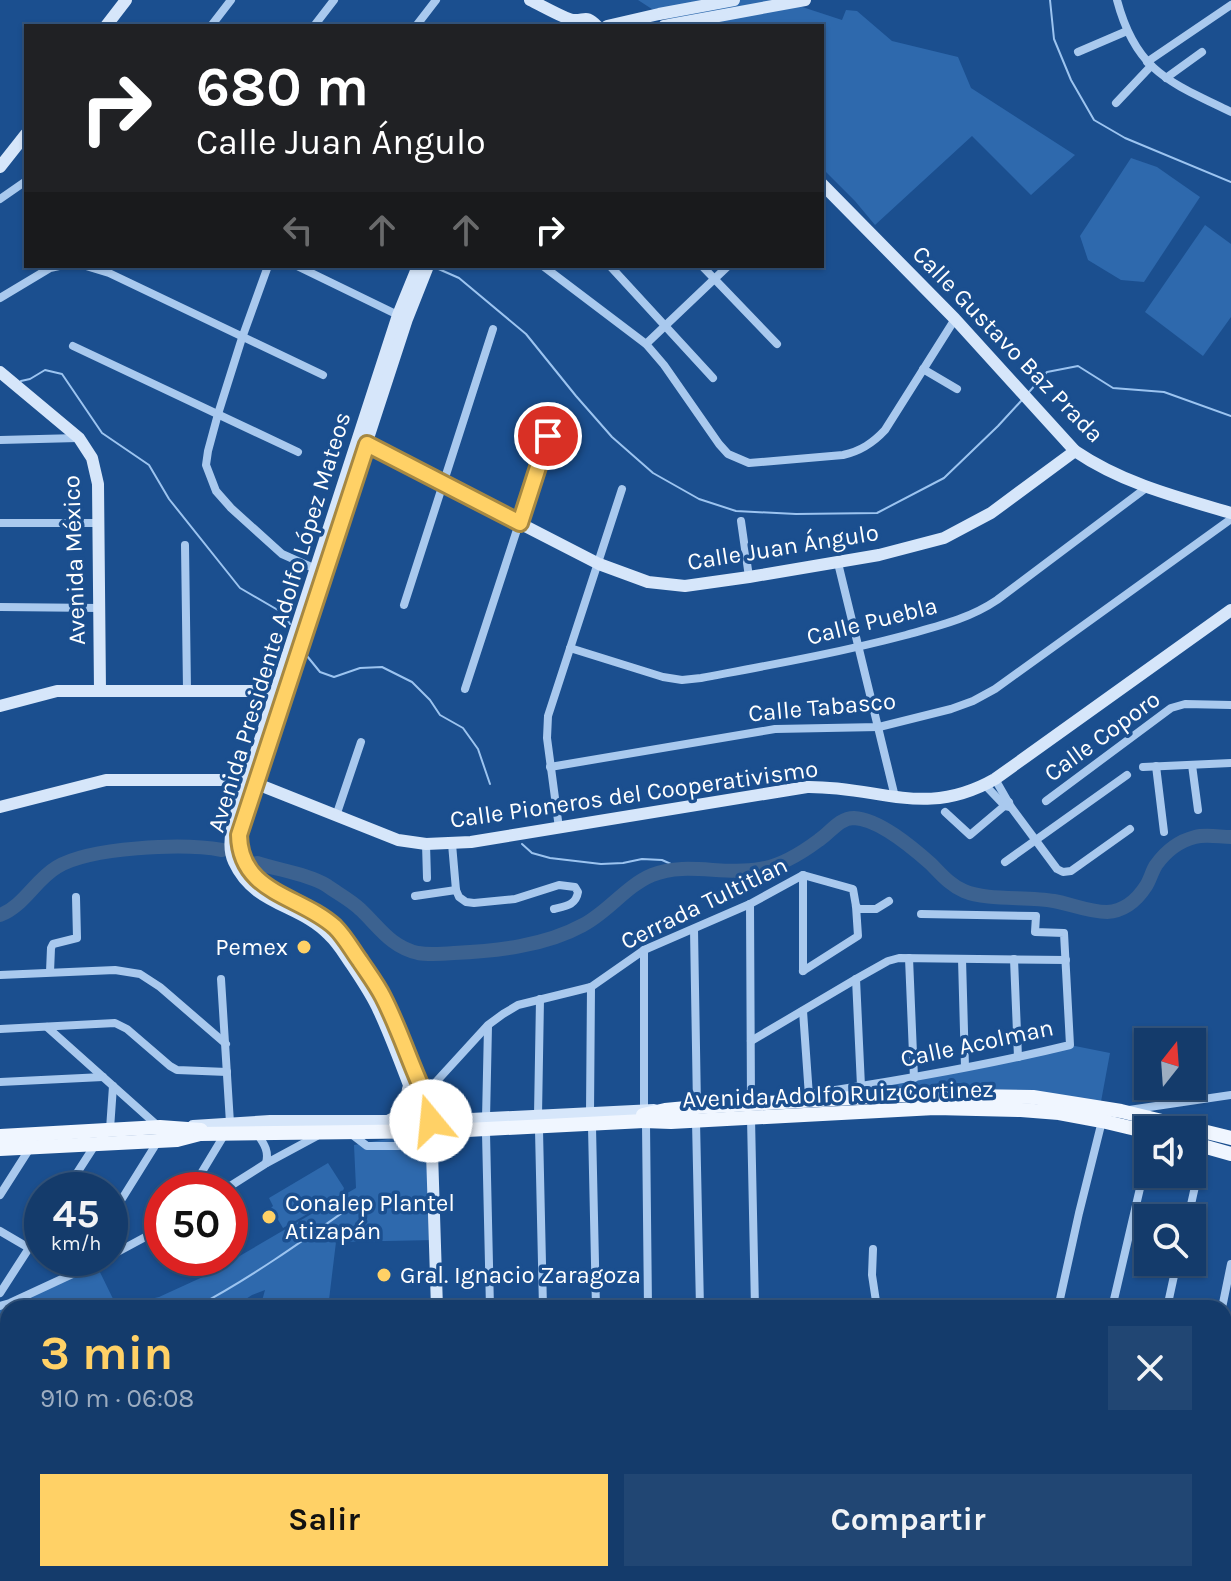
<!DOCTYPE html>
<html lang="es">
<head>
<meta charset="utf-8">
<style>
	body { margin:0; font-family:Karla,sans-serif; background:#214673; color:#f1f3f6; height:100vh; display:flex; flex-direction:column; font-size:30px; white-space:nowrap }
	* { box-sizing:border-box; margin:0 }
	p { font-size:26px; color:#9dadc1 }
	.icon { flex:none; width:44px; height:44px; fill:none; stroke:currentColor; stroke-width:2; stroke-linecap:round; stroke-linejoin:round }
	.map { position:relative; flex:1; overflow:hidden }
	.drawer { position:absolute; left:0px; top:1300px; width:1232px; height:282px; display:flex; flex-direction:column; background:#143b6b; border-radius:24px 24px 0 0; box-shadow:0 2px 6px #0004,0 0 0 2px #33557e }
	.drawer>* { flex:none }
	.hud { position:absolute; left:24px; top:24px; width:800px; height:244px; border-radius:0px; box-shadow:0 2px 6px #0004,0 0 0 2px #33557e; background:#202124; color:#fff; overflow:hidden }
	.needle { width:52px; rotate:17deg }
	.controls { position:absolute; left:1134px; top:1028px; display:grid; gap:16px }
	.controls a { display:grid; place-items:center; width:72px; height:72px; border-radius:0px; background:#143b6b; box-shadow:0 2px 6px #0004,0 0 0 2px #33557e; font-size:40px }
	.speed { position:absolute; left:24px; top:1172px; display:flex; gap:16px; font-size:40px; font-weight:700; text-align:center }
	.speed>* { display:grid; place-content:center; width:104px; height:104px; border-radius:50%; background:#143b6b; box-shadow:0 2px 6px #0004,0 0 0 2px #33557e; line-height:1 }
	.speed small { font-size:20px; font-weight:400 }
	.speed .limit { border:12px solid #d22; background:#fff; color:#111 }
	.pin { position:absolute; display:grid; place-items:center; width:68px; height:68px; color:#fff; margin:-34px; border:4px solid #fff; border-radius:50%; box-shadow:0 2px 8px #0007 }
	.me { position:absolute; width:88px; margin:-44px; rotate:343deg; stroke-linejoin:round; filter:drop-shadow(0 0 6px #0008) }
	.turn { display:flex; align-items:center; gap:28px; height:168px; padding:0 40px; font-size:36px }
	.turn .icon { width:104px; height:104px; stroke-width:2.5 }
	.turn b { display:block; font-size:56px; line-height:68px }
	.lanes { display:flex; align-items:center; height:76px; padding:0 40px; background:#0003; justify-content:center; gap:40px; direction:ltr }
	.lanes .off { opacity:.35 }
	.round { display:grid; place-items:center; flex:none; width:84px; height:84px; border-radius:0px; background:#214673 }
	.head { display:flex; align-items:center; justify-content:space-between; height:136px; padding:0 40px }
	h1 { font-size:48px; font-weight:700; line-height:60px; color:#ffd166 }
	.cta { display:flex; gap:16px; margin-top:auto; padding:16px 40px }
	.cta a { flex:1; height:92px; border-radius:0px; background:#ffd166; color:#111; font-size:32px; font-weight:700; line-height:92px; text-align:center }
	.cta a+a { background:#214673; color:#f1f3f6 }
	.map>svg:first-child { display:block }
	.green { fill:#2e69ad }
	.lines { fill:none; stroke-linecap:round; stroke-linejoin:round }
	.stream { stroke:#9cc4f0; stroke-width:2 }
	.river { stroke:#3c6290; stroke-width:14 }
	.street { stroke:#a9c9ee; stroke-width:8 }
	.secondary { stroke:#d6e6fa; stroke-width:12 }
	.primary { stroke:#f0f6ff; stroke-width:14 }
	.primary-bridge { stroke:#f0f6ff; stroke-width:14 }
	.route-casing { stroke:#a68842; stroke-width:20 }
	.route { stroke:#ffd166; stroke-width:14 }
	.poi-dot { fill:#ffd166; stroke:#1b4f8f; stroke-width:3 }
	.labels { text-anchor:middle; stroke-width:7; stroke-linejoin:round; paint-order:stroke }
	.street-label { font-size:24px; fill:#fff; stroke:#1b4f8f }
	.poi-label { font-size:24px; fill:#fff; stroke:#1b4f8f; text-anchor:start }
</style>
</head>
<body>
<div class="map">
<svg width="1231" height="1581" viewBox="0 0 1231 1581">
	<rect width="100%" height="100%" fill="#1b4f8f"/>
	<g class="green">
		<polygon points="638,0 781,0 842,20 846,10 857,11 892,41 958,57 971,88 1075,155 1031,195 972,136 875,225 855,201 822,168 822,26 678,26"/>
		<polygon points="1131,158 1157,167 1200,197 1144,282 1121,280 1088,260 1080,236"/>
		<polygon points="1205,225 1231,244 1231,317 1203,356 1145,312"/>
		<polygon points="1070,1045 1110,1053 1100,1107 1077,1103 809,1101"/>
		<polygon points="410,1135 433,1135 435,1240 336,1242 328,1308 260,1308 265,1290 252,1295 232,1308 8,1308 8,1395 0,1399 0,1306 96,1264 117,1307 159,1297 207,1275 356,1188 354,1145"/>
		<polygon points="328,1163 344,1188 342,1194 283,1228 271,1208 273,1206 269,1198"/>
		<polygon points="603,1574 736,1574 737,1581 607,1581"/>
	</g>
	<g class="lines">
		<g class="stream">
			<polyline points="1050,0 1054,39 1071,80 1094,120 1125,138 1231,182"/>
			<polyline points="434,267 459,278 526,334 576,396 612,437 653,473 699,499 736,511 796,514 877,513 944,478 998,426 1022,400"/>
			<polyline points="21,381 30,379 45,370 62,374 102,433 149,465 169,499 240,588 283,613 290,624"/>
			<polyline points="1029,392 1047,372 1078,366 1113,388 1164,392 1231,416"/>
			<polyline points="307,656 320,672 334,677 360,668 382,667 412,682 430,700 440,715 463,728 478,749 490,784"/>
			<polyline points="522,844 532,853 550,858 601,864 623,863 642,859 662,860 680,868"/>
			<path d="M194,1308C251,1278 304,1240 356,1203"/>
			<polyline points="0,1376 8,1374"/>
		</g>
		<g class="river">
			<path d="M257,863C278,870 308,874 326,885C337,893 351,900 361,910C379,927 391,947 418,953C429,955 442,954 454,953C496,951 545,946 583,925C608,912 626,886 652,875C687,861 723,876 760,869C780,866 803,852 819,840C830,833 839,818 854,818C879,819 913,848 931,864C941,874 950,885 964,891C987,901 1027,896 1054,901C1071,904 1089,912 1107,912C1124,911 1137,900 1146,886C1150,880 1152,871 1156,865C1166,851 1179,841 1195,837C1206,834 1220,837 1231,837"/>
			<path d="M0,915C24,906 35,880 57,867C90,847 183,843 222,850"/>
		</g>
		<g class="street">
			<path d="M1117,0C1136,72 1170,82 1231,112"/>
			<polyline points="211,26 231,0"/>
			<polyline points="314,26 334,0"/>
			<polyline points="416,26 436,0"/>
			<polyline points="1078,52 1127,31"/>
			<polyline points="1147,62 1231,5"/>
			<polyline points="1166,78 1202,52"/>
			<polyline points="1116,103 1151,66"/>
			<polyline points="0,199 26,181"/>
			<polyline points="86,266 109,273 323,375"/>
			<polyline points="268,266 242,338 218,414 208,451 206,465 216,491 231,508 282,554 318,570"/>
			<polyline points="297,266 402,317"/>
			<path d="M543,266L646,344L664,365L719,444L728,454L749,463L843,455C861,451 873,443 885,430L955,319"/>
			<polyline points="610,266 713,378"/>
			<polyline points="702,266 777,344"/>
			<polyline points="0,298 50,268 59,266"/>
			<polyline points="646,344 728,266"/>
			<polyline points="73,346 298,452"/>
			<polyline points="923,369 957,389"/>
			<polyline points="0,440 78,438"/>
			<polyline points="741,521 749,577"/>
			<polyline points="0,523 99,523"/>
			<polyline points="185,545 187,690"/>
			<polyline points="838,563 895,797"/>
			<polyline points="404,605 493,329"/>
			<polyline points="0,607 100,608"/>
			<path d="M570,648L663,677L682,680L701,678C770,665 838,653 906,635C938,626 969,619 997,600L1146,488"/>
			<polyline points="465,689 557,407"/>
			<polyline points="1192,765 1198,810"/>
			<polyline points="1156,766 1164,832"/>
			<polyline points="550,767 775,729 879,727 951,709 973,701 995,689 1231,519"/>
			<polyline points="1143,767 1231,763"/>
			<polyline points="995,779 1011,807 1057,869 1063,872 1071,871 1130,829"/>
			<polyline points="985,785 1005,806 1010,807"/>
			<polyline points="1046,801 1171,708 1185,704 1231,705"/>
			<polyline points="945,812 970,835 1009,802"/>
			<polyline points="336,816 361,742"/>
			<polyline points="559,828 547,738 548,716 622,489"/>
			<polyline points="426,844 427,878"/>
			<path d="M452,844L456,890L459,897L466,902L474,903L515,899L559,885L575,887L578,892C576,905 566,906 554,909"/>
			<polyline points="1005,862 1127,775"/>
			<polyline points="803,875 803,971"/>
			<polyline points="415,896 456,890"/>
			<polyline points="750,904 751,1104"/>
			<polyline points="856,906 859,909 876,909 889,901"/>
			<polyline points="694,929 697,1107"/>
			<polyline points="644,950 644,1110"/>
			<polyline points="909,958 914,1078"/>
			<polyline points="962,959 965,1067"/>
			<polyline points="1014,959 1018,1057"/>
			<polyline points="50,972 51,948 53,944 77,938 76,897"/>
			<polyline points="0,975 115,970 140,974 160,987 226,1044"/>
			<polyline points="221,979 230,1123"/>
			<polyline points="856,979 861,1086"/>
			<polyline points="803,1011 809,1096"/>
			<polyline points="47,1027 159,1127"/>
			<polyline points="0,1029 115,1023 127,1029 170,1066 177,1070 227,1072"/>
			<polyline points="751,1041 856,979 888,961 899,958 1066,960"/>
			<polyline points="0,1082 103,1077"/>
			<path d="M809,1094C897,1081 984,1066 1070,1045L1064,933L1035,932L1036,916L921,914"/>
			<polyline points="424,1095 488,1025 503,1014 518,1005 591,987 644,950 750,904 803,875 853,889 856,906 858,936 803,971"/>
			<polyline points="1129,1110 1231,1095"/>
			<polyline points="590,1114 591,987"/>
			<polyline points="538,1116 540,999"/>
			<polyline points="751,1118 755,1308"/>
			<polyline points="486,1119 488,1026"/>
			<polyline points="696,1121 700,1308"/>
			<polyline points="646,1124 648,1308"/>
			<polyline points="592,1127 596,1308"/>
			<polyline points="110,1129 113,1086"/>
			<polyline points="539,1130 543,1308"/>
			<polyline points="486,1133 490,1308"/>
			<path d="M258,1135C265,1145 269,1152 266,1163"/>
			<polyline points="354,1136 367,1146 407,1146 420,1135"/>
			<polyline points="66,1190 95,1145"/>
			<polyline points="191,1190 223,1137"/>
			<polyline points="224,1190 265,1164 317,1136"/>
			<polyline points="0,1195 30,1148"/>
			<polyline points="110,1218 158,1141"/>
			<polyline points="1188,1218 1204,1146"/>
			<polyline points="0,1231 29,1248"/>
			<polyline points="873,1249 872,1275 877,1308"/>
			<polyline points="110,1256 162,1228"/>
			<polyline points="76,1273 85,1258"/>
			<polyline points="0,1293 42,1228"/>
			<polyline points="0,1306 10,1303 107,1258"/>
			<polyline points="1058,1308 1079,1213 1102,1121"/>
			<polyline points="1112,1308 1148,1154"/>
			<polyline points="1167,1308 1177,1262"/>
			<polyline points="1222,1308 1231,1264"/>
			<polyline points="1224,1496 1231,1483"/>
			<polyline points="1224,1522 1225,1529 1224,1541"/>
			<polyline points="481,1574 485,1581"/>
			<polyline points="543,1574 546,1581"/>
			<polyline points="603,1574 607,1581"/>
			<polyline points="736,1574 737,1581"/>
			<polyline points="786,1574 787,1581"/>
			<polyline points="876,1574 903,1581"/>
			<polyline points="232,1581 236,1574"/>
			<polyline points="301,1581 310,1574"/>
			<polyline points="405,1581 418,1574"/>
			<polyline points="692,1581 700,1574"/>
			<polyline points="995,1581 996,1574"/>
			<polyline points="1050,1581 1052,1574"/>
			<polyline points="1072,1581 1086,1574"/>
			<polyline points="1103,1581 1104,1574"/>
			<polyline points="1170,1581 1171,1574"/>
			<polyline points="1219,1581 1220,1574"/>
		</g>
		<g class="secondary">
			<path d="M530,0C539,4 565,19 573,20C585,21 586,14 597,26"/>
			<polyline points="106,26 126,0"/>
			<polyline points="607,26 659,14 734,0"/>
			<polyline points="664,26 805,0"/>
			<polyline points="0,167 26,134"/>
			<path d="M822,184L955,319L1075,451C1122,483 1176,497 1231,513"/>
			<path d="M418,266L398,315L247,780C240,803 223,839 234,862C254,906 300,904 329,935C338,943 344,954 351,964C361,979 372,995 379,1011C394,1043 405,1076 418,1108L427,1114L431,1121L437,1308"/>
			<polyline points="0,372 79,438 92,458 98,484 100,691"/>
			<polyline points="362,442 599,564 648,582 685,586 749,577 879,555 944,538 991,513 1075,451"/>
			<polyline points="289,680 407,319 428,266"/>
			<polyline points="0,706 57,691 282,691"/>
			<path d="M0,807L106,780H247L398,840L426,844L471,842L807,787C880,786 925,819 995,779L1231,610"/>
			<path d="M242,823L239,843L242,855L254,875L267,888L314,912L337,930L373,980L387,1006L429,1104C426,1118 420,1128 405,1129"/>
			<path d="M388,1121C403,1114 406,1105 408,1089"/>
			<polyline points="193,1126 270,1121 431,1121 654,1110"/>
			<polyline points="1224,1376 1231,1362"/>
		</g>
		<g class="primary">
			<polyline points="643,1115 665,1110 697,1107 905,1095 1033,1097 1121,1111 1231,1138"/>
			<polyline points="644,1121 671,1122 935,1108 1021,1110 1059,1113 1102,1121 1148,1132"/>
			<polyline points="0,1136 160,1127 201,1130"/>
			<polyline points="1192,1143 1231,1154"/>
			<polyline points="0,1149 177,1140 200,1134"/>
		</g>
		<polyline class="primary-bridge" points="200,1134 448,1131 644,1121"/>
	</g>
	<g class="lines">
		<defs>
			<path id="route" d="M431,1121L427,1114L429,1104C412,1070 401,1032 383,997C377,985 368,973 360,961C352,950 345,937 335,927C300,895 240,894 239,835L367,444L520,523L548,436"/>
		</defs>
		<use href="#route" class="route-casing"/>
		<use href="#route" class="route"/>
	</g>
	<g class="poi-dot">
		<circle cx="304" cy="947" r="8"/>
		<circle cx="269" cy="1217" r="8"/>
		<circle cx="384" cy="1275" r="8"/>
	</g>
	<g class="labels">
		<g class="street-label">
			<text transform="translate(1008 344) rotate(46)" y="8">Calle Gustavo Baz Prada</text>
			<text transform="translate(783 547) rotate(-9)" y="8">Calle Juan Ángulo</text>
			<text transform="translate(74 560) rotate(-92)" y="8">Avenida México</text>
			<text transform="translate(872 621) rotate(-14)" y="8">Calle Puebla</text>
			<text transform="translate(279 622) rotate(-73)" y="8">Avenida Presidente Adolfo López Mateos</text>
			<text transform="translate(822 707) rotate(-5)" y="8">Calle Tabasco</text>
			<text transform="translate(1102 736) rotate(-36)" y="8">Calle Coporo</text>
			<text transform="translate(634 794) rotate(-8)" y="8">Calle Pioneros del Cooperativismo</text>
			<text transform="translate(704 903) rotate(-26)" y="8">Cerrada Tultitlan</text>
			<text transform="translate(977 1043) rotate(-12)" y="8">Calle Acolman</text>
			<text transform="translate(838 1094) rotate(-2)" y="8">Avenida Adolfo Ruiz Cortinez</text>
		</g>
		<g class="poi-label">
			<text x="288" y="955" text-anchor="end">Pemex</text>
			<text x="285" y="1211">Conalep Plantel<tspan x="285" dy="28">Atizapán</tspan></text>
			<text x="400" y="1283">Gral. Ignacio Zaragoza</text>
		</g>
	</g>
</svg>
<div class="controls">
<a><svg class="needle" viewBox="-14 -14 28 28"><path d="M0-13l5 13h-10z" fill="#e53935"/><path d="M0 13l5-13h-10z" fill="#9dadc1"/></svg></a>
<a><svg class="icon" aria-label="sound" viewBox="0 0 24 24"><path d="M4 9h4l5-4v14l-5-4H4zM17 9q2 3 0 6"/></svg></a>
<a><svg class="icon" aria-label="search" viewBox="0 0 24 24"><circle cx="10" cy="10" r="6"/><path d="M15 15l6 6"/></svg></a>
</div>
<div class="speed"><div>45<small>km/h</small></div><div class="limit">50</div></div>
<div class="pin" style="left:548px;top:436px;background:#d93025"><svg class="icon" aria-label="arrive" viewBox="0 0 24 24"><path d="M6 21V4h12l-3 4 3 4H6"/></svg></div>
<svg class="me" style="left:431px;top:1121px" viewBox="-20 -20 40 40"><circle r="19" fill="#fff"/><path d="M0-13L10 11 0 6-10 11z" fill="#ffd166"/></svg>
<div class="hud">
<div class="turn"><svg class="icon" aria-label="right" viewBox="0 0 24 24"><path d="M7 20v-9h11M14 6l5 5-5 5"/></svg><div><b>680 m</b>Calle Juan Ángulo</div></div>
<div class="lanes"><svg class="icon off" aria-label="left" viewBox="0 0 24 24"><path d="M17 20v-9H6M10 6l-5 5 5 5"/></svg><svg class="icon off" aria-label="ahead" viewBox="0 0 24 24"><path d="M12 20V5M6 11l6-6 6 6"/></svg><svg class="icon off" aria-label="ahead" viewBox="0 0 24 24"><path d="M12 20V5M6 11l6-6 6 6"/></svg><svg class="icon" aria-label="right" viewBox="0 0 24 24"><path d="M7 20v-9h11M14 6l5 5-5 5"/></svg></div>
</div>
<section class="drawer">
<div class="head"><div><h1>3 min</h1><p>910 m · 06:08</p></div><a class="round"><svg class="icon" aria-label="close" viewBox="0 0 24 24"><path d="M6 6l12 12M18 6L6 18"/></svg></a></div>
<div class="cta"><a>Salir</a><a>Compartir</a></div>
</section>
</div>
</body>
</html>
